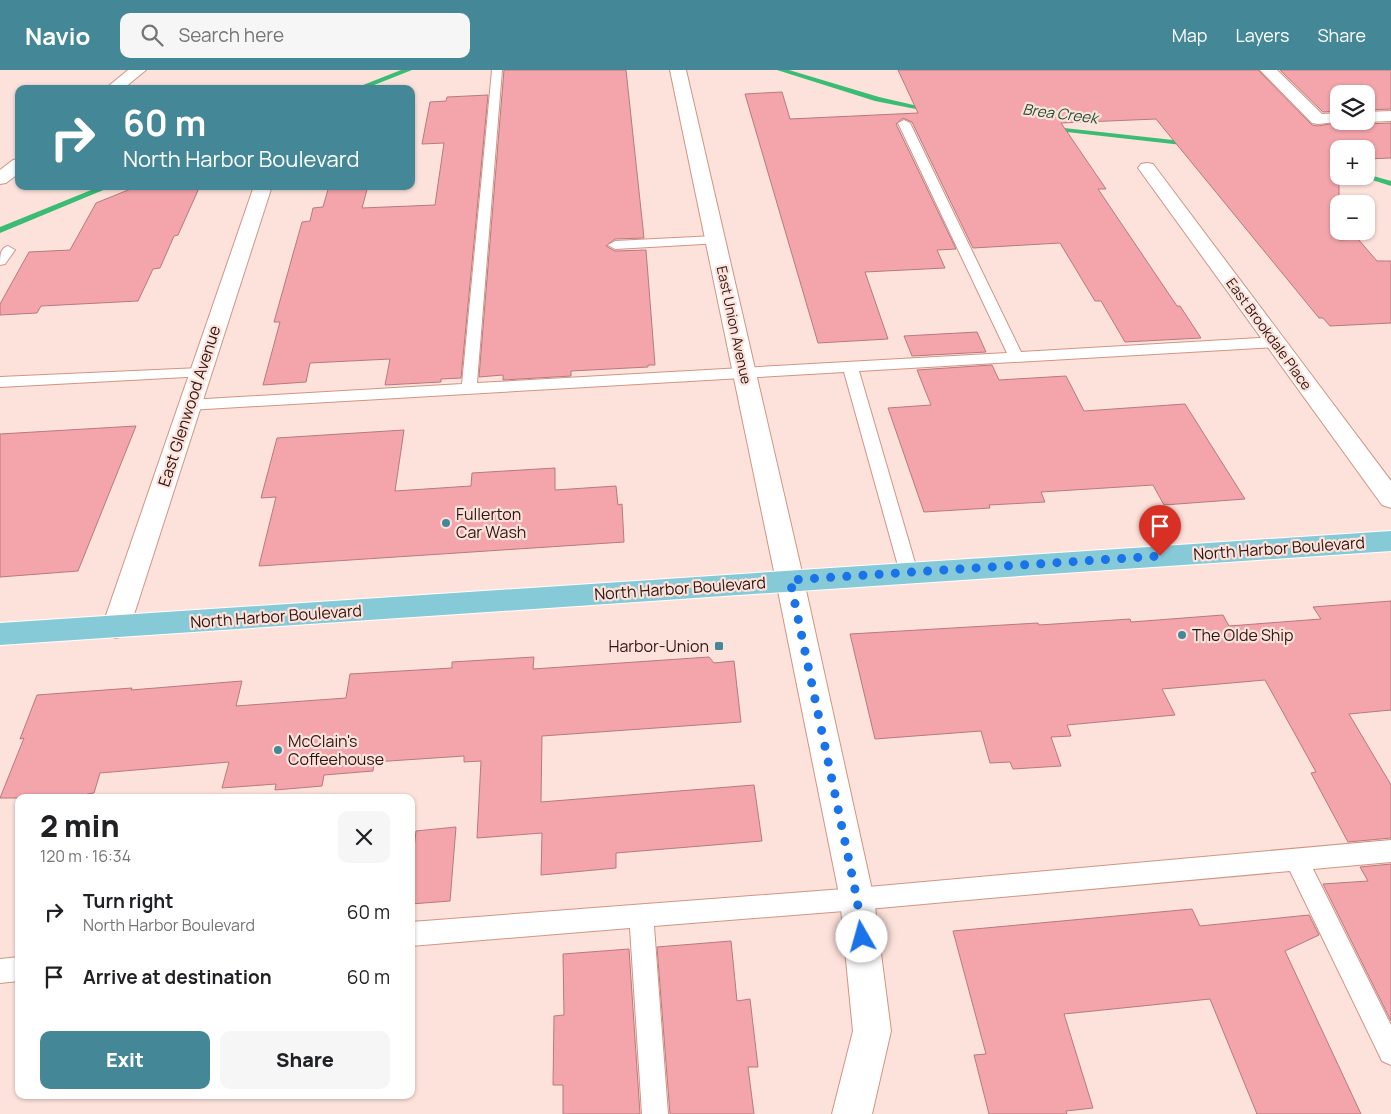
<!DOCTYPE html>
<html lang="en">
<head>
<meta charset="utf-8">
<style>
	body { margin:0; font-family:Manrope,sans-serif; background:#f6f6f6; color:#202124; height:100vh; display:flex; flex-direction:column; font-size:19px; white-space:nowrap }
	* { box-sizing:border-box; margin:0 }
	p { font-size:16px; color:#757577 }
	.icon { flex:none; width:28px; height:28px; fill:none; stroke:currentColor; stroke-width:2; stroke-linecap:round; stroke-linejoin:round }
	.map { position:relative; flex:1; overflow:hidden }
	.side { position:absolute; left:15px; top:724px; width:400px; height:305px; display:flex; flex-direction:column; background:#fff; border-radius:10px; box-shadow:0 1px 4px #0004 }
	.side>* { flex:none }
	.guide { position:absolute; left:15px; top:15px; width:400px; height:105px; border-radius:10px; box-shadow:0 1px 4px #0004; background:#448897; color:#fff; overflow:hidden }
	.buttons { position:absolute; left:1330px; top:15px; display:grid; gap:10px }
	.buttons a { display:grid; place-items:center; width:45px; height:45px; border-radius:10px; background:#fff; box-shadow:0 1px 4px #0004; font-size:25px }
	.pin { position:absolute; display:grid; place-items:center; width:42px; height:42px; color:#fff; margin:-51px -21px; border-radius:50% 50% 50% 0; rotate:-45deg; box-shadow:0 0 5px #0007 }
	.pin .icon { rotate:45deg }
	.me { position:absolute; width:55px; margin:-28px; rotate:353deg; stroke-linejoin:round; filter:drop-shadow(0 0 4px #0008) }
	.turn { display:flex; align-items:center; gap:18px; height:105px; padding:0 25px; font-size:22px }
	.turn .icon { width:65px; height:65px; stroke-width:2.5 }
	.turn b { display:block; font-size:35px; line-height:42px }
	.round { display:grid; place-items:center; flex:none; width:52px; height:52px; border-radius:10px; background:#f6f6f6 }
	.summary { display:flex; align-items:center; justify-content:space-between; height:85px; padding:0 25px }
	h1 { font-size:30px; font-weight:800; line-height:38px }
	.action { display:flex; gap:10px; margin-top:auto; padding:10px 25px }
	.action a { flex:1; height:58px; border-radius:10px; background:#448897; color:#fff; font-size:20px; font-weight:800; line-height:58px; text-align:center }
	.action a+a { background:#f6f6f6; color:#202124 }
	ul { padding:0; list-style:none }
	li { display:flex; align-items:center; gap:15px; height:65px; padding:0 25px }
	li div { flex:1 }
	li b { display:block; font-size:19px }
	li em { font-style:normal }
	header { display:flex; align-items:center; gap:30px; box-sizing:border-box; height:70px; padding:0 25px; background:#448897; color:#fff }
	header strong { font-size:24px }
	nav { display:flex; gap:28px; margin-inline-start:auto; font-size:18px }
	.search { width:350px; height:45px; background:#f6f6f6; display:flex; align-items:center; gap:12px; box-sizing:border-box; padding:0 18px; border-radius:10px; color:#757577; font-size:19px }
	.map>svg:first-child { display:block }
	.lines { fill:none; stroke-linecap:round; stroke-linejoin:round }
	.stream { fill:#3bbc74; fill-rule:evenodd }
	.building { fill:#f3a5ab; stroke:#b8797e }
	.lane-casing { stroke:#d29484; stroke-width:2 }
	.street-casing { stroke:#d29484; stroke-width:2 }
	.secondary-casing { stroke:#d29484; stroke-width:2 }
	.primary-casing { stroke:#fff; stroke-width:2 }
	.lane { fill:#fff; fill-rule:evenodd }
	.street { fill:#fff; fill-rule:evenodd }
	.secondary { fill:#fff; fill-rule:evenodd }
	.primary { fill:#86c9d7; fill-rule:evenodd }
	.route { stroke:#1a73e8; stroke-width:9; stroke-dasharray:0 16.2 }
	.poi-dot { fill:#448897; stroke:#fde2db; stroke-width:2 }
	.labels { text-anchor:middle; stroke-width:4.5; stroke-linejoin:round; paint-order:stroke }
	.far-street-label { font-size:14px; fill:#2e1711; stroke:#fde2db }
	.far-water-label { font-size:15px; font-style:italic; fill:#1f5032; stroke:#fde2db }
	.street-label { font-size:16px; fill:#2e1711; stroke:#fde2db }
	.poi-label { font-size:16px; fill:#2e1711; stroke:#fde2db; text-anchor:start }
</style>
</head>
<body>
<header>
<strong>Navio</strong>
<div class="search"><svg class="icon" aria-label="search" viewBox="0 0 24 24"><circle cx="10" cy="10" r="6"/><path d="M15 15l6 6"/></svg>Search here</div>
<nav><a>Map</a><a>Layers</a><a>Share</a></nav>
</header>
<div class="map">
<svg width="1391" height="1044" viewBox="0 0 1391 1044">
	<rect width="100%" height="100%" fill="#fde2db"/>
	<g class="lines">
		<g class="stream">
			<polygon points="401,0 412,0 364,19 353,19"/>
			<polygon points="777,0 789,0 879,27 935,40 931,42 875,31"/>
			<polygon points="1046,56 1191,72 1195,74 1191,76 1049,60 1045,58"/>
			<polygon points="1366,104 1391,111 1391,116 1360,106 1366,106"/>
			<polygon points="101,116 113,116 0,163 0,157"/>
		</g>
	</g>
	<g class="building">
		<polygon points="504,0 626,0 644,168 615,169 606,176 615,181 646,180 655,295 648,295 648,297 571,301 571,306 503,310 503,305 479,307"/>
		<polygon points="898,0 1258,0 1312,55 1318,56 1347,51 1361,51 1366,54 1391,53 1391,88 1366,89 1366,79 1339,79 1339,170 1358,169 1377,191 1391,191 1391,253 1330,256 1323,248 1319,248 1156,49 1061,53 1106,119 1098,119 1177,236 1180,236 1201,268 1125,272 1101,231 1095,231 1060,173 973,178 912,52 903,48 896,54 956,179 937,180 945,198 865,202 888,269 818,273 745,24 782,22 790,49 918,43"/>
		<polygon points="1280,0 1391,0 1391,39 1366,40 1366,24 1339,24 1339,41 1323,42"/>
		<polygon points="488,25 461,308 441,309 441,312 385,315 390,289 310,293 306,312 263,315 280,252 274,252 302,152 310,151 313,138 323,137 329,116 368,116 362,138 435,135 444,73 422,74 430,32 446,31 447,27"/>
		<polygon points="138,116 200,116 178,165 174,166 160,198 153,199 138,231 41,236 37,243 0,245 0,234 29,182 70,180 96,133"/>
		<polygon points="977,262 986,282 912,286 904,266"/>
		<polygon points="992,295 999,310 1066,306 1084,341 1185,334 1245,429 1164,435 1153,415 1041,422 1045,432 989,435 990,438 924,442 888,338 931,335 917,300"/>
		<polygon points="136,356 78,501 0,507 0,364"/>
		<polygon points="404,360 395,421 471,416 472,403 555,398 555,420 616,416 618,435 622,434 624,472 259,496 276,427 261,428 277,368"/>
		<polygon points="1391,531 1391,640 1349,644 1391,715 1391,768 1348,772 1311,703 1316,702 1265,610 1162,619 1175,645 1067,655 1071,666 1051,667 1061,696 1013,699 1010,692 990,693 981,661 875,669 850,564 1038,553 1039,555 1130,549 1131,552 1223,545 1229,556 1321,549 1313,537"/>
		<polygon points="534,587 533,599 709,587 714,593 734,591 741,652 542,666 541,732 754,715 762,771 616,783 616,798 541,805 542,763 477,768 481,691 464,692 464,686 374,692 373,701 324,705 322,716 275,720 276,714 222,718 229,692 100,703 94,723 87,724 86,728 0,728 24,668 20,669 37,625 132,618 131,620 242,611 236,636 346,628 350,604 452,598 452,592"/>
		<polygon points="456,757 450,831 411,834 411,779 414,779 416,761"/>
		<polygon points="1391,794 1391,951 1323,814 1368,811 1360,797"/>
		<polygon points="1192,839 1200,856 1309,845 1319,865 1285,881 1361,1044 1257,1044 1210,929 1064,944 1093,1038 1066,1041 1067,1044 989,1044 974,985 986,984 953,861"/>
		<polygon points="731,871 737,931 750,929 758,997 748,997 754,1044 670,1044 657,877"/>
		<polygon points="629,879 640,1044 563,1044 563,1015 553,1015 554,946 564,945 563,884"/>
	</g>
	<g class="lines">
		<defs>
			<g id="lane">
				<polygon points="492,0 502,0 477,313 1007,283 898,53 904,50 910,53 1021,282 1275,267 1280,269 1282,272 1280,275 1275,277 859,301 918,503 916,508 909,510 902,508 900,503 844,302 189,340 183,339 181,335 183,331 189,330 462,314"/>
				<polygon points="715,166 720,167 722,170 720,173 615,179 608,175 615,171"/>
				<path d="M8,176L15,180L5,194L0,195C0,186 0,178 8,176Z"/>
				<polygon points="200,298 205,300 208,303 205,306 0,317 0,307"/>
				<polygon points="1391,770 1391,792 1313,799 1391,955 1391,995 1382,991 1290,801 857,840 654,856 668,1044 642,1044 630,858 411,876 411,852 857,818"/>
				<polygon points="19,887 19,911 0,913 0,889"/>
			</g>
			<g id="street">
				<polygon points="670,0 686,0 804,511 874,829 891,961 872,1044 832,1044 853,961 840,829 776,511"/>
				<polygon points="1260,0 1277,0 1322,44 1339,43 1339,51 1345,51 1318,54 1312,53"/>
				<polygon points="1391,41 1391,51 1366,52 1363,51 1366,51 1366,42"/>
				<polygon points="1147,93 1153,94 1391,411 1391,438 1382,435 1141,102 1138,98 1141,94"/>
				<polygon points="254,116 272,116 130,557 126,565 116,568 106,565 102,557"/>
			</g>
			<g id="secondary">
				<polygon points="128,0 146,0 123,19 105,19"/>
				<polygon points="19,89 19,103 6,113 0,114 0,100 13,90"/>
			</g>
			<polygon id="primary" points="1391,461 1391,481 0,575 0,553"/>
		</defs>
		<use href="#lane" class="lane-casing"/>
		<use href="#street" class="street-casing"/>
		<use href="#secondary" class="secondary-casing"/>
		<use href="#primary" class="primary-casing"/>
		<use href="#lane" class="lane"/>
		<use href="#street" class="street"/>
		<use href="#secondary" class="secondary"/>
		<use href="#primary" class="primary"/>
	</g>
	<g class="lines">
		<polyline class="route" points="862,867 857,829 790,510 1160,486"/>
	</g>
	<g class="poi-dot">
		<circle cx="446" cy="453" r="5"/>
		<circle cx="1182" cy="565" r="5"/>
		<rect x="714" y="571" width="10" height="10" rx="2.5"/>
		<circle cx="278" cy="680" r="5"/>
	</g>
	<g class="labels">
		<g class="far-street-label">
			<text transform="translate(734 255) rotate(78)" y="5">East Union Avenue</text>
			<text transform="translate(1269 264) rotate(54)" y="5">East Brookdale Place</text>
		</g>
		<g class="far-water-label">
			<text transform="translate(1060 44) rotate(7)" y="5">Brea Creek</text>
		</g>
		<g class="street-label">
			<text transform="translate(189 336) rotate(-72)" y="6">East Glenwood Avenue</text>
			<text transform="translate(1279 478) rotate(-4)" y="6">North Harbor Boulevard</text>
			<text transform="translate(680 518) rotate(-4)" y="6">North Harbor Boulevard</text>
			<text transform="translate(276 546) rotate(-4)" y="6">North Harbor Boulevard</text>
		</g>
		<g class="poi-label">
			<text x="456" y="450">Fullerton<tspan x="456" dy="18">Car Wash</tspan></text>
			<text x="1192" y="571">The Olde Ship</text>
			<text x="709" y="582" text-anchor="end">Harbor-Union</text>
			<text x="288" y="677">McClain's<tspan x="288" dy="18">Coffeehouse</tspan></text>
		</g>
	</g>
</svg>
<div class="buttons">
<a><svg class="icon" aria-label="layers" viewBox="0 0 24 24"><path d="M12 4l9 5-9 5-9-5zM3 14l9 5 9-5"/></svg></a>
<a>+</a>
<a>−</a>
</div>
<div class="pin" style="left:1160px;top:486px;background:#d93025"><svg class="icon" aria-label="arrive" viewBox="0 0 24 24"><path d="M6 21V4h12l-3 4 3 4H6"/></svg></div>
<svg class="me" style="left:862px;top:867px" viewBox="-20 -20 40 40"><circle r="19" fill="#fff"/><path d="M0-13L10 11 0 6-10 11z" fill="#1a73e8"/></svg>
<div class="guide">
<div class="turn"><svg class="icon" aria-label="right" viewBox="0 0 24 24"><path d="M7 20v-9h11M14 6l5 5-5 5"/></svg><div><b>60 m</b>North Harbor Boulevard</div></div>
</div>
<section class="side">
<div class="summary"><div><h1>2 min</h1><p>120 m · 16:34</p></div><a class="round"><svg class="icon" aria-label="close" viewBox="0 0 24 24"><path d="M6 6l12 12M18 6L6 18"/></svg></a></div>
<ul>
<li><svg class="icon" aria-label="right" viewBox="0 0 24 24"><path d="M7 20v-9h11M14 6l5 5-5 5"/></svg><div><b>Turn right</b><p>North Harbor Boulevard</p></div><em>60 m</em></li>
<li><svg class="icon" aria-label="arrive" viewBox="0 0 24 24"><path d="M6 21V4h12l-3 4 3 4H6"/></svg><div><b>Arrive at destination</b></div><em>60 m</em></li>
</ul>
<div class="action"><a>Exit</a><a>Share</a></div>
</section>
</div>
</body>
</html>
